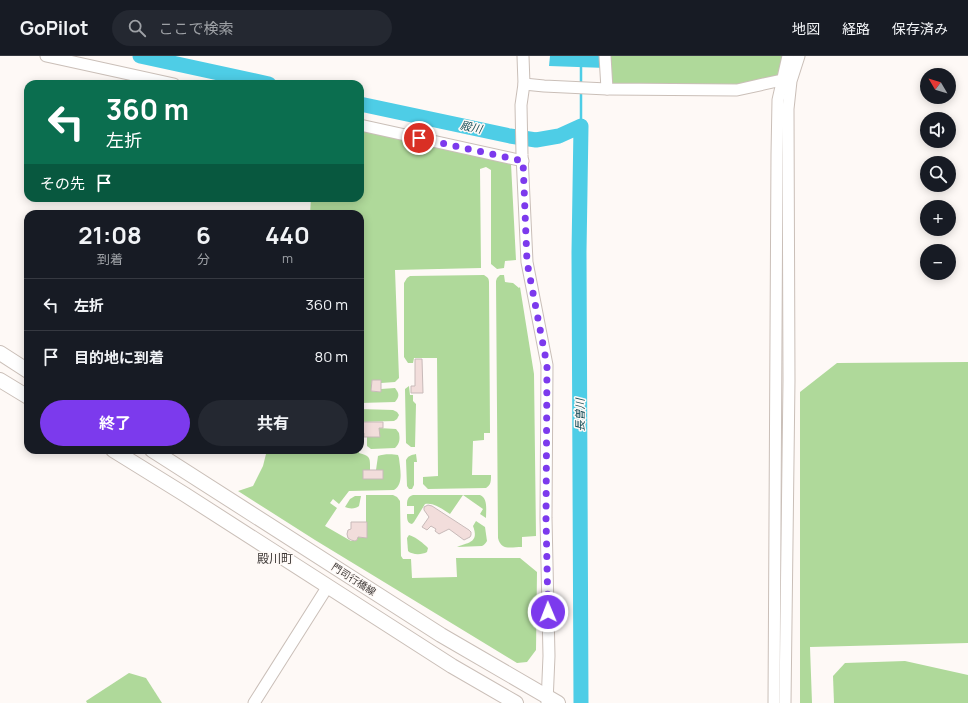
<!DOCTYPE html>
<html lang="ja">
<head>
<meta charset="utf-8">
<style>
	body { margin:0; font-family:Manrope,"Noto Sans JP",sans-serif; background:#242831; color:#f1f3f6; height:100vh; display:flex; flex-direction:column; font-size:15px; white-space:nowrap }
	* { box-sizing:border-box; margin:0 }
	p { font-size:13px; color:#9ea1a6 }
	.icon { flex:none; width:22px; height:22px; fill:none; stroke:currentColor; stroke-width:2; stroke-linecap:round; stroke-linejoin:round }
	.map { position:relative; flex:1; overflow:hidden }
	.sheet { position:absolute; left:24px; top:154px; width:340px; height:244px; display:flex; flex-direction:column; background:#171b24; border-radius:12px; box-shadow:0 2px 10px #0003 }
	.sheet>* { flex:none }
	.guide { position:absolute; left:24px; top:24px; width:340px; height:122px; border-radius:12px; box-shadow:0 2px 10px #0003; background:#0b6e4f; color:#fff; overflow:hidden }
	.needle { width:26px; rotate:308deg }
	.fabs { position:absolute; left:920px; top:12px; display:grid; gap:8px }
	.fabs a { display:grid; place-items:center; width:36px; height:36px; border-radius:50%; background:#171b24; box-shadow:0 2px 10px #0003; font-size:20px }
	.pin { position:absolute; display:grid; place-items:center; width:34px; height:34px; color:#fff; margin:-17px; border:2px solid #fff; border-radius:50%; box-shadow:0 1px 4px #0007 }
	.me { position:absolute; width:44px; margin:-22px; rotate:359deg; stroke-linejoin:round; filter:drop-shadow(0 0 3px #0008) }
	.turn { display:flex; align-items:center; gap:14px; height:84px; padding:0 16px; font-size:18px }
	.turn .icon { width:52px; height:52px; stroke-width:2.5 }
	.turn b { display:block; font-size:28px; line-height:34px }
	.then { display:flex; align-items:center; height:38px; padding:0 16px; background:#0003; gap:8px; font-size:15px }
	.eta { display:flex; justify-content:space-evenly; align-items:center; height:68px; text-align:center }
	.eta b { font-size:24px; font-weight:700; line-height:28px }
	.action { display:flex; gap:8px; margin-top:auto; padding:8px 16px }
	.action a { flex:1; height:46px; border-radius:24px; background:#7c3aed; color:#fff; font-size:16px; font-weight:700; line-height:46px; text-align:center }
	.action a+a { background:#242831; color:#f1f3f6 }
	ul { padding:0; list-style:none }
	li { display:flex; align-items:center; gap:12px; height:52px; padding:0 16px; border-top:1px solid #363941 }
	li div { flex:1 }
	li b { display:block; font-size:15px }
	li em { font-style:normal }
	header { display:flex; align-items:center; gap:24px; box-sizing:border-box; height:56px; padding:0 20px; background:#171b24; border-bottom:1px solid #363941 }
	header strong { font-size:19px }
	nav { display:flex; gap:22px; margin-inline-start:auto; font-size:14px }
	.search { width:280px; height:36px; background:#242831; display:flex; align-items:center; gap:10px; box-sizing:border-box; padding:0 14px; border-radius:22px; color:#9ea1a6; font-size:15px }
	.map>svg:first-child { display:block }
	.green { fill:#afd99a }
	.water { fill:#4ecde6 }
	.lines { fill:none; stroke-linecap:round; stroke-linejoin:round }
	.stream { stroke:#4ecde6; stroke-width:2.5 }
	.river { stroke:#4ecde6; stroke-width:15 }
	.building { fill:#f2dddb; stroke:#c8bab9 }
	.minor-casing { stroke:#cabfb8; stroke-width:13 }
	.major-casing { stroke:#cabfb8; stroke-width:16 }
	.minor { stroke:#fff; stroke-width:11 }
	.major { stroke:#fff; stroke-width:14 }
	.route { stroke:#7c3aed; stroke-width:7; stroke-dasharray:0 12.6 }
	.labels { text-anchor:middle; stroke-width:3; stroke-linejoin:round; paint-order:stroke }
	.street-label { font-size:10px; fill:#3d3836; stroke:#fef9f6 }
	.water-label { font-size:11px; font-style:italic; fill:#174e58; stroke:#fef9f6 }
	.quarter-label { font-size:12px; fill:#3d3836; stroke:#fef9f6 }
</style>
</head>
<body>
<header>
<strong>GoPilot</strong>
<div class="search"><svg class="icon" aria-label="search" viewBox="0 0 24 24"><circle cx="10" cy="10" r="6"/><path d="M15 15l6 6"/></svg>ここで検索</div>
<nav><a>地図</a><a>経路</a><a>保存済み</a></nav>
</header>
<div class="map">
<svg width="968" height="647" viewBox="0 0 968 647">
	<rect width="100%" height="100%" fill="#fef9f6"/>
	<g class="green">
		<polygon points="605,0 788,0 782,24 737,34 607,33"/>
		<path d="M360,74L511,108L516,204L505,205L504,212L497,213L491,208V114L486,111L480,113L481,212L395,214L399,322L395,326L381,327V324H372L371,335L380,336L381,333L395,332C399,337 400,340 395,346L360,347V158H310L311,142H360Z"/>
		<path d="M484,219C487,221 489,222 489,226L490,377H484V384L473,385L472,419H491C491,425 491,429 486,432L428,433L423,428V421L438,420L437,302H414L413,307H408L404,301V227L407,222L410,220Z"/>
		<path d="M500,219H504L505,226L513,227L519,232L520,231L534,318L536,480L522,481V491C511,491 501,495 498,482L496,225L497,222Z"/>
		<polygon points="968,306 968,587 810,591 812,647 800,647 800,336 837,307"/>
		<polygon points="409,330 410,339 413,339 413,345 416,348 415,391 411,391 406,387 405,333"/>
		<polygon points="360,353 393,354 397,356 399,359 397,363 394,365 360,366"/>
		<path d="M379,372L396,373L399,377C400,383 400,387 395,392L371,393L367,390V381H379Z"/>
		<path d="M267,394H359V397C371,400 370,402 370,414H363V422L383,423V414H376L378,400C383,398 392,398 398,399L399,402C400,413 404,428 394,434L349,435L339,448L333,443L330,447L337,452L325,470L351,485L357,484L358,481L367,482V466H366V439H393L397,441L400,445L401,500L403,503H411L412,522L457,521L456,502H520L537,516L536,594L527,606L517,607L315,484L238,435L253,430L263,410Z"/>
		<path d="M416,398L417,406H414V429L412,433H409L407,430L406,404C408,400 411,399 416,398Z"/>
		<path d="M413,439H480C488,442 486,454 486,462L480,458L483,453L463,439L450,458C442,453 434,446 425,448L414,466L412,468C407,467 407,463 407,458H414V450H407C407,445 407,441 413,439Z"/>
		<path d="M355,440H361L359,450C356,453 349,453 345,451L350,443Z"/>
		<path d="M476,465L485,471L487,485C485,488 484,489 482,490L457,491C470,486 479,486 473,470Z"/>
		<path d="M409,479C416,481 423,487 428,492L427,496C422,499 412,499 408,495L407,482Z"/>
		<polygon points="905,605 968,619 968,647 834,647 833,620 845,607"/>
		<polygon points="129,617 146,622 162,647 87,647 86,645"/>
	</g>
	<polygon class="water" points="550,0 605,0 606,12 549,10"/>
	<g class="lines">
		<g class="stream">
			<polyline points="581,9 581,28"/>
			<polyline points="581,35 581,70"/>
		</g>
		<g class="river">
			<polyline points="140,0 269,28"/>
			<polyline points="360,48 510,80 536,84 559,80 581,70 579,196 581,647"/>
		</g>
	</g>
	<g class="building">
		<polygon points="415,303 422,303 423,337 411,337 411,330 415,330"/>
		<polygon points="372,324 381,324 381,336 371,335"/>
		<polygon points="360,366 383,366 383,372 379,372 380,381 364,381 364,377 360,377"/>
		<rect x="363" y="414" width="20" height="9"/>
		<polygon points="428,449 432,450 469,474 471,476 471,479 470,481 464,484 449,473 439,478 435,475 436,473 431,470 427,474 422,471 429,461 424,454 424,451"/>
		<polygon points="351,466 367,466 367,482 358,481 357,484 355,485 351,484 348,482 347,478 348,474 351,473"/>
	</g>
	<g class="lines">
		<defs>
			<g id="minor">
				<polyline points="46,0 174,28"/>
				<polyline points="523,0 524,28 521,49 522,99 527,206 547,309 546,462 549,600 547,647"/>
				<polyline points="605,0 607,33"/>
				<polyline points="524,28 544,30 607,33 737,34 782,24 788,25"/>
				<polyline points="360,69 523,105"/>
				<polyline points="254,647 328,530"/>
				<polyline points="774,647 777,98 778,44 788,0"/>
				<polyline points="785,647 789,324 788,53 791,25 799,0"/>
			</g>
			<g id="major">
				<polyline points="0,297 28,315"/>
				<polyline points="0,324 28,341"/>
				<polyline points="113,394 184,438 452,610 516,647"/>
				<polyline points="152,394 441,579 558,647"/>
			</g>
		</defs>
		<use href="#minor" class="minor-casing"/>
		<use href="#major" class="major-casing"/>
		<use href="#minor" class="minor"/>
		<use href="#major" class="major"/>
	</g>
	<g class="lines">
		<polyline class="route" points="419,82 523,105 527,206 547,309 546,462 548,556"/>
	</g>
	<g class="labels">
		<g class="street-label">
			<text transform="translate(354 523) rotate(33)" y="4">門司行橋線</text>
		</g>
		<g class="water-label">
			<text transform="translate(471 71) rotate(12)" y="4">殿川</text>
			<text transform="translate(580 359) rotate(-90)" y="4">長曽川</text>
		</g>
		<g class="quarter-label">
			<text x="275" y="507">殿川町</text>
		</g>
	</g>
</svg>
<div class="fabs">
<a><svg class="needle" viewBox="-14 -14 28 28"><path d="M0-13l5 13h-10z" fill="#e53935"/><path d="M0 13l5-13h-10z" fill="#9ea1a6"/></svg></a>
<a><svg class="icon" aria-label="sound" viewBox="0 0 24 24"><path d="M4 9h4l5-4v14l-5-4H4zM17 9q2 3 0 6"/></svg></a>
<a><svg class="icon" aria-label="search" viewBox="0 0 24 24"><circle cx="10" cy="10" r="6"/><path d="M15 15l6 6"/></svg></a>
<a>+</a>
<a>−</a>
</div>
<div class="pin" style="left:419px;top:82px;background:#d93025"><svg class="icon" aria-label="arrive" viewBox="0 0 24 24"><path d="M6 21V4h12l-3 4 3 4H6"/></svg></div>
<svg class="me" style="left:548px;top:556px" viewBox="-20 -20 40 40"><circle r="17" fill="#7c3aed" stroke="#fff" stroke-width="3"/><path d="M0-11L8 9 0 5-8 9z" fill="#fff"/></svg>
<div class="guide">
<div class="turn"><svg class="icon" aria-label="left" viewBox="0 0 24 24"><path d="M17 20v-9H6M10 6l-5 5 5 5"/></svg><div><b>360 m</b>左折</div></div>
<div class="then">その先<svg class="icon" aria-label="arrive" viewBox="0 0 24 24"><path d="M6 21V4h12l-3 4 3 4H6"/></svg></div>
</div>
<section class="sheet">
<div class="eta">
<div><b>21:08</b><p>到着</p></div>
<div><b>6</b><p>分</p></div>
<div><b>440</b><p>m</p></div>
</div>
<ul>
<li><svg class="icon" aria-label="left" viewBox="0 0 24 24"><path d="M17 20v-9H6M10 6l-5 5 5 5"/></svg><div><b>左折</b></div><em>360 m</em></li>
<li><svg class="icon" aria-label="arrive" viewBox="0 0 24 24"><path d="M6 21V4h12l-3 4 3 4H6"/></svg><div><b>目的地に到着</b></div><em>80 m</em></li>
</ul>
<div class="action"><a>終了</a><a>共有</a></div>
</section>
</div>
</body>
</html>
